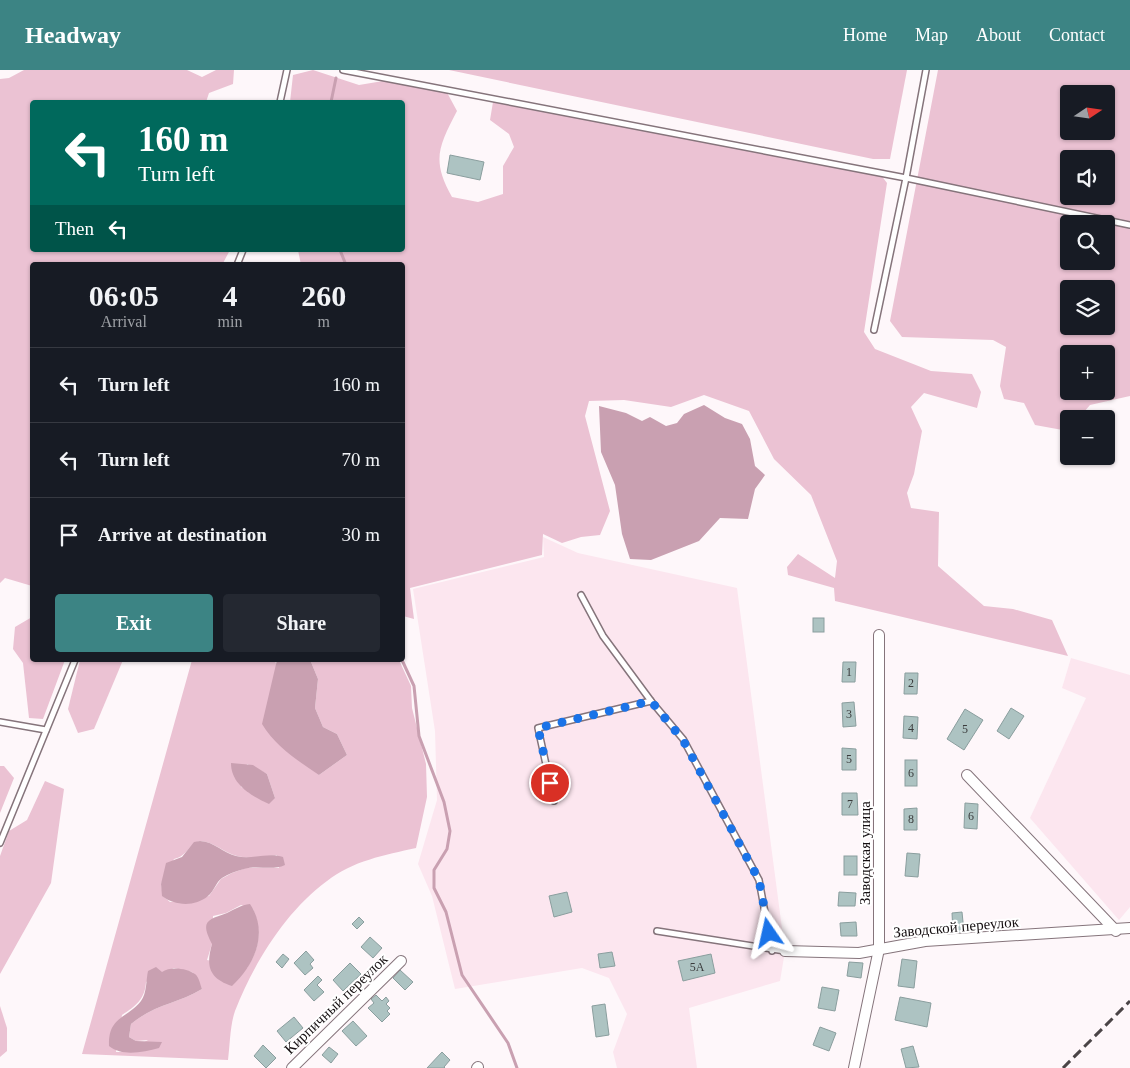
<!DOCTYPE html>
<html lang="en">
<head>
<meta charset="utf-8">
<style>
	body { margin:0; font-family:"Times New Roman",serif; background:#242831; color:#f1f3f6; height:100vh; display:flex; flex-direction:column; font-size:19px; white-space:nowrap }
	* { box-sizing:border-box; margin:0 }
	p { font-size:16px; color:#9ea1a6 }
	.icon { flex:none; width:28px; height:28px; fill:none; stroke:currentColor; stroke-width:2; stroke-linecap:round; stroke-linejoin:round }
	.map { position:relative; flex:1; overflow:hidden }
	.side { position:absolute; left:30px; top:192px; width:375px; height:400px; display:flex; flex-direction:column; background:#171b24; border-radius:5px; box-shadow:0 1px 4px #0004 }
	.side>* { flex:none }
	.guide { position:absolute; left:30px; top:30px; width:375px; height:152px; border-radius:5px; box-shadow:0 1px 4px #0004; background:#00695c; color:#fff; overflow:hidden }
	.needle { width:32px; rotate:77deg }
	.buttons { position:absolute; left:1060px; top:15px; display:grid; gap:10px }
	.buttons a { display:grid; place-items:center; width:55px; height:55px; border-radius:5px; background:#171b24; box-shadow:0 1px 4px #0004; font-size:25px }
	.pin { position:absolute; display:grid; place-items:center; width:42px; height:42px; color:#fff; margin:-21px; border:2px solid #fff; border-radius:50%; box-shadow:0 1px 5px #0007 }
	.me { position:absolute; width:55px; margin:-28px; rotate:349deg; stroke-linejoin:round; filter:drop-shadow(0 0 4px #0008) }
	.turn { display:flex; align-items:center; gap:18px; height:105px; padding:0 25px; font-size:22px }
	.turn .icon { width:65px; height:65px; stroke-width:2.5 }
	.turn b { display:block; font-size:35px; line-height:42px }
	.then { display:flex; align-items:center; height:48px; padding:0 25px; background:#0003; gap:10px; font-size:19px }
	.eta { display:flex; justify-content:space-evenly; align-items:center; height:85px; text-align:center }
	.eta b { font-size:30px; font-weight:600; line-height:35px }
	.cta { display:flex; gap:10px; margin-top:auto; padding:10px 25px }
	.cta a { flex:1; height:58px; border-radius:5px; background:#3c8484; color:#fff; font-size:20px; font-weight:600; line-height:58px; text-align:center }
	.cta a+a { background:#242831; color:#f1f3f6 }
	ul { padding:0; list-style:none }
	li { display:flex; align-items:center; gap:15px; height:75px; padding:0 25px; border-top:1px solid #363941 }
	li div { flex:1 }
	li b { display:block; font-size:19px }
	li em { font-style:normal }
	header { display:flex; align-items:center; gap:30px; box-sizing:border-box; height:70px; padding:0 25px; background:#3c8484; color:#fff }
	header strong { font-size:24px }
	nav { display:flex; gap:28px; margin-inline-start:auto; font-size:18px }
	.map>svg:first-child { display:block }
	.built { fill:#fce6ef }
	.green { fill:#ebc2d3; fill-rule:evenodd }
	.water { fill:#c9a0b1 }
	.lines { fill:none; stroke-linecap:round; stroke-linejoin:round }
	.stream { stroke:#c9a0b1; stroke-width:3 }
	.building { fill:#adc3c2; stroke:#8a9e9e }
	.service-casing { stroke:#85747b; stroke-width:8 }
	.minor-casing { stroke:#85747b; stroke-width:12 }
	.service { stroke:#fff; stroke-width:5 }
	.minor { stroke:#fff; stroke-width:10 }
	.rail { stroke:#4a4446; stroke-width:3; stroke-dasharray:10 5; stroke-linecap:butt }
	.route { stroke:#1a73e8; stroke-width:9; stroke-dasharray:0 16.2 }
	.labels { text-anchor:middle; stroke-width:4; stroke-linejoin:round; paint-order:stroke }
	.number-label { font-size:12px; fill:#3b3c3d }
	.street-label { font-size:15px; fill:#150f11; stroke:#fff }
</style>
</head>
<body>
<header>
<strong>Headway</strong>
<nav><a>Home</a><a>Map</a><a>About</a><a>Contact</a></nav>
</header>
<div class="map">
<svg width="1130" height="998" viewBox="0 0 1130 998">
	<rect width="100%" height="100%" fill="#fef7fa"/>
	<g class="built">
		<polygon points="543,467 578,483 737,518 785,881 780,911 689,938 697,998 617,998 613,982 627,944 609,908 582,898 455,919 432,826 418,794 437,730 435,661 413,519 544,487"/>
		<polygon points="1071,588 1130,605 1130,837 1119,850 1030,748 1086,628 1062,618"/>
	</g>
	<g class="green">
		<polygon points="24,0 187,0 202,7 216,0 234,0 233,14 209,23 206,32 32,32 32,180 230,180 222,195 32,195 32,516 5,508 0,513 0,9 9,8"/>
		<path d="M313,0L359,15L401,8L444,17L457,41C439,76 431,90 452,127L478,132L503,124V96L514,77L509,64L490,50L494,26L878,101L887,113L864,262L875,279L931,301L972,304L981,322L977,338L924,323L911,337L922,361L914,404L907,423L911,438L939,442L938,496L984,536L1013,539L1052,550L1068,586L835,531L834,518L788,505L787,497L798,484L835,508L837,491L811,425L774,389L749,341L704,325L671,337L624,330L589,331L585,346L610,441L600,465L581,467L562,473L543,464L542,485L410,518L414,549L403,546L402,195H301L298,180H402V32H290L293,5Z"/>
		<polygon points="449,0 907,0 890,89 873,89"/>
		<path d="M938,0H1130V326L1090,335L1078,349H1069L1068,361L1035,355L1024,333L1004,329L1000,316L1006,277L993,270L902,267L890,251ZM1069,24H1106V61H1069ZM1069,89H1106V126H1069ZM1069,154H1106V191H1069ZM1069,219H1106V256H1069ZM1069,284H1106V321H1069Z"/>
		<polygon points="32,547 32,590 65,590 43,649 29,648 23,593 13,579 15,557"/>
		<polygon points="80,590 123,590 94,659 78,663 68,639"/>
		<path d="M192,590H277L275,591L319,705L347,685L337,664L323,657L315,638L318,609L311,592L305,590H399L411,616L412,638L426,694L427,727L416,778C385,785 352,791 327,811C285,842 254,893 235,941C230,955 230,975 228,990L82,984ZM247,694L267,704L275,728L241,717ZM200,771C215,772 224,783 237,786C250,789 264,787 277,785L279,798H246L232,803L221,809L209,826L170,832L163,826L161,814L174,789C188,786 188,774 200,771ZM241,835L253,839C262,861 260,877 247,898L207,890L212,874L213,846L226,843ZM174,898L192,902L202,919C177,934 155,934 131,954L129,967L136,971L148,970L126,982H116L122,945C136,936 145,929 146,912Z"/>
		<polygon points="0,696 4,696 14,708 0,743"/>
		<polygon points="45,711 64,719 51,813 0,904 0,786 9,761 27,750"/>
		<polygon points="0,936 7,958 7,981 0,987"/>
	</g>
	<g class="water">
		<polygon points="704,335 725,348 742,354 750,369 755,396 765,405 755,419 748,449 720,448 699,471 651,490 630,489 622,464 615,415 601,382 599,336 626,343 642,351 650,347 666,356 677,353 684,344"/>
		<path d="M277,590H305L311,592L318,609L315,638L323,657L337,664L347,685L319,705C297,690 276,677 262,654Z"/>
		<path d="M231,693L253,695L267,704L275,728L269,734C252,726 231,715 231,693Z"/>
		<path d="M200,771C215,772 223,783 236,786C252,790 269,782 283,787L285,795C273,801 257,795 244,799C236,801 228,804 222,808C216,812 214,821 208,826C195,837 175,836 162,826L161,814L166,793L182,787L194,772Z"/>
		<path d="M250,834C269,862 255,895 232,916C208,908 206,895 212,874C200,851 207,850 227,843C235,839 241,835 250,834Z"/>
		<path d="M156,897L162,902C170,896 187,898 195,904C199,907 200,914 202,919C177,934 155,934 131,954L129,967L136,971L162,972L159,978C143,982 123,987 109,976C108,946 127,949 141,931C147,923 146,910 148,901Z"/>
	</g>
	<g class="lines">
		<g class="stream">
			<polyline points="331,32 336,8"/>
			<polyline points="340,180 346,195"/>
			<polyline points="402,590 414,616 419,666 444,732 450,761 447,779 434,800 434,818 446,842 462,905 508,973 517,998"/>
		</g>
	</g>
	<g class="building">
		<polygon points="450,85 484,92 480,110 447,103"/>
		<rect x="813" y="548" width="11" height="14"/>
		<polygon points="843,592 856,592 855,612 842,612"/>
		<polygon points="905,603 918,603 917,624 904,624"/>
		<polygon points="854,632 856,656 843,657 842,633"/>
		<polygon points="1011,638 1024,646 1009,669 997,661"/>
		<polygon points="965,639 983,650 964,680 947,669"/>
		<polygon points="904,646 918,647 917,669 903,668"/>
		<polygon points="842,678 856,679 856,700 842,700"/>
		<rect x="905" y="690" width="12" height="26"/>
		<polygon points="842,723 857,723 858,745 842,745"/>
		<polygon points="965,733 978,734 977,759 964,758"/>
		<polygon points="917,738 917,760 904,760 904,739"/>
		<polygon points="907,783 920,784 918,807 905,806"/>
		<rect x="844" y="786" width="13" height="19"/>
		<polygon points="567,822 572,842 554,847 549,826"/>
		<polygon points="839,822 856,823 855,836 838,836"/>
		<polygon points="962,842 964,862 953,863 952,843"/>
		<polygon points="359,847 364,852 357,859 352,854"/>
		<polygon points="856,852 857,866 841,866 840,853"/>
		<polygon points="370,867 382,878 373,888 361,877"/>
		<polygon points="306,881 314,890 310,894 313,898 305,905 294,893"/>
		<polygon points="612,882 615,896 600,898 598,884"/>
		<polygon points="283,884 289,889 282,898 276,892"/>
		<polygon points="711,884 715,903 683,911 678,891"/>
		<polygon points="902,889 917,891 914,918 898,916"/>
		<polygon points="849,892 863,893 861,908 847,906"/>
		<polygon points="350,893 361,904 343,921 333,910"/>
		<polygon points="400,900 413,912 405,920 393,908"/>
		<polygon points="318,906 322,910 317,915 324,922 314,931 304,920"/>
		<polygon points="822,917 839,920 835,941 818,938"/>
		<polygon points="376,925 382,931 386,927 389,931 386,934 390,938 387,941 390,944 382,952 368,938 374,933 371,929"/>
		<polygon points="900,927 931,933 927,957 895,950"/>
		<polygon points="605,934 609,965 596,967 592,936"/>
		<polygon points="294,947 303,958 286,972 277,961"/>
		<polygon points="353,951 367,966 356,976 342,961"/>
		<polygon points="820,957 836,963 829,981 813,975"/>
		<polygon points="263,975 276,988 266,998 254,986"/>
		<polygon points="913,976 919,997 906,998 901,979"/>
		<polygon points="329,977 338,984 331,993 322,985"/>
		<polygon points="442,982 450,990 444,997 445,998 427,998"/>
	</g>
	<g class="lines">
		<defs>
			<g id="service">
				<polyline points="343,0 906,108 1130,155"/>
				<polyline points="280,32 287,0"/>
				<polyline points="237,195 243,180"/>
				<polyline points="874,260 906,108 926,0"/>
				<polyline points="581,525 603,566 651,631 683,669 759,810 772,881"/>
				<polyline points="0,652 46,660"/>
				<polyline points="554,731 538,658 651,631"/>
				<polyline points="0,773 75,590"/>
				<polyline points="657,861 785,881"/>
			</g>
			<g id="minor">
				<polyline points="967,705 1116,861"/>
				<polyline points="785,881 859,883 925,871 1130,858"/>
				<polyline points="292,998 401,891"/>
				<polyline points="477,998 478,997"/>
				<polyline points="854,998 879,879 879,565"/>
			</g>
		</defs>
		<use href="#service" class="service-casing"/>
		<use href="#minor" class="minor-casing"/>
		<use href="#service" class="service"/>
		<use href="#minor" class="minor"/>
		<polyline class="rail" points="1063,998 1130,931"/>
	</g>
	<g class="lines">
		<polyline class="route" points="550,713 538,658 651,631 683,670 759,810 769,863"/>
	</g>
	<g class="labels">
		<g class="number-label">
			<text x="849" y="606">1</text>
			<text x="911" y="617">2</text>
			<text x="849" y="648">3</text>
			<text x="911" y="662">4</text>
			<text x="965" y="663">5</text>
			<text x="849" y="693">5</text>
			<text x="911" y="707">6</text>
			<text x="850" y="738">7</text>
			<text x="971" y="750">6</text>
			<text x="911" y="753">8</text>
			<text x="697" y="901">5А</text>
		</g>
		<g class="street-label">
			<text transform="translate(865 783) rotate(-90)" y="5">Заводская улица</text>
			<text transform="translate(956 857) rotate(-5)" y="5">Заводской переулок</text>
			<text transform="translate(336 934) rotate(-44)" y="5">Кирпичный переулок</text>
		</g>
	</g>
</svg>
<div class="buttons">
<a><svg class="needle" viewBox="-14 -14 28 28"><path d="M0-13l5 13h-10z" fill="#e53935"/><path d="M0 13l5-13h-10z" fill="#9ea1a6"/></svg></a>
<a><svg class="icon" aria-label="sound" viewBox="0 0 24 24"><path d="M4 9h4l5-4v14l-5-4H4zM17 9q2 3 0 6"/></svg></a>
<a><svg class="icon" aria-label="search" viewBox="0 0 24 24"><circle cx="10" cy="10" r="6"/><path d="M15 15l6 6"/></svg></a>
<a><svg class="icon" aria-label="layers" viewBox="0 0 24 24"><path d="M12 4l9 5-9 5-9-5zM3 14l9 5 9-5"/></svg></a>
<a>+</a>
<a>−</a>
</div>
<div class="pin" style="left:550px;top:713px;background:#d93025"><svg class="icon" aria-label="arrive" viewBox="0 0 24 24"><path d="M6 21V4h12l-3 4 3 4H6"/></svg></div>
<svg class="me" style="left:769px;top:863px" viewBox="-20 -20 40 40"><path d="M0-17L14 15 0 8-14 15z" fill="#1a73e8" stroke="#fff" stroke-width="4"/></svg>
<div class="guide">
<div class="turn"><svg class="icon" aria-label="left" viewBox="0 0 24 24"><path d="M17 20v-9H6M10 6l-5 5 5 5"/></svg><div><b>160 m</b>Turn left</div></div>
<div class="then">Then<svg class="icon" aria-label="left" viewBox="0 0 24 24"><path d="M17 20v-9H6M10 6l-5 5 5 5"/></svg></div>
</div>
<section class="side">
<div class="eta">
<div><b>06:05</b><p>Arrival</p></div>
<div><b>4</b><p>min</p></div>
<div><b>260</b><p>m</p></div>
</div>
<ul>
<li><svg class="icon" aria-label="left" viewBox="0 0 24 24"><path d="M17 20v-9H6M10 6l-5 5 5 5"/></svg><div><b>Turn left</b></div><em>160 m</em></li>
<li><svg class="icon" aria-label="left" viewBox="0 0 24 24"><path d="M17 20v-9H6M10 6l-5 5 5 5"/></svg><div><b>Turn left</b></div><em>70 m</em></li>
<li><svg class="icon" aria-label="arrive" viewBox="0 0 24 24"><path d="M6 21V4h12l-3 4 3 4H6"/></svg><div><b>Arrive at destination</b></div><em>30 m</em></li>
</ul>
<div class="cta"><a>Exit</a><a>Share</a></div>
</section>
</div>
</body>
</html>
